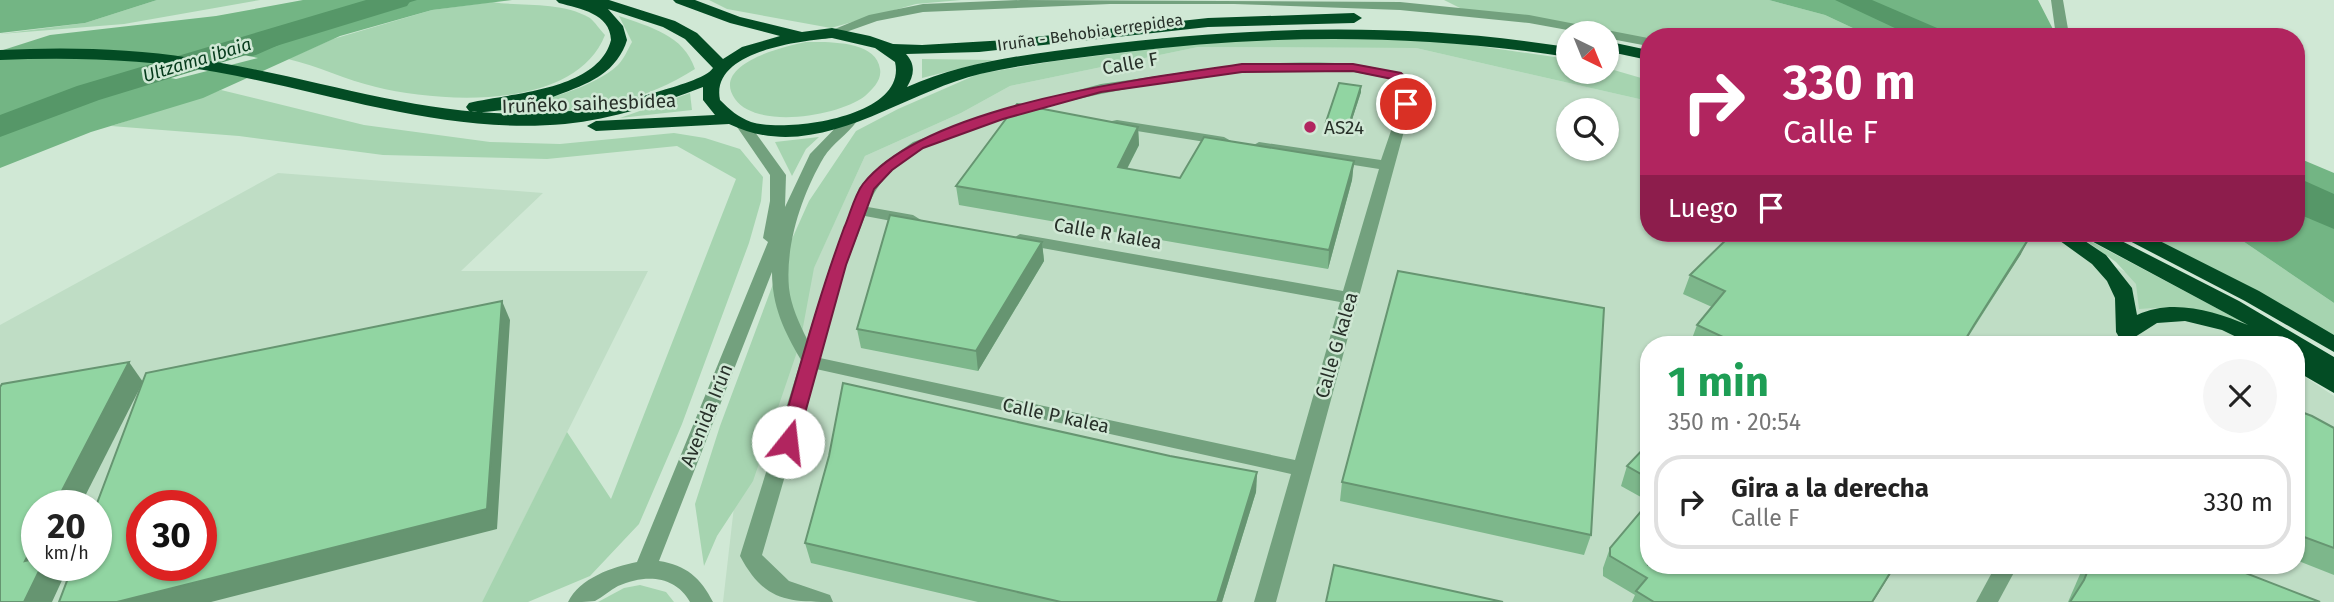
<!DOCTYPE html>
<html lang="es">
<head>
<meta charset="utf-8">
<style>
	body { margin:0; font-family:"Fira Sans",sans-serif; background:#f6f6f6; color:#222; height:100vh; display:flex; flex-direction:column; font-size:26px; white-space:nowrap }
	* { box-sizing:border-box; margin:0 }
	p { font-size:23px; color:#767676 }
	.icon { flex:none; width:38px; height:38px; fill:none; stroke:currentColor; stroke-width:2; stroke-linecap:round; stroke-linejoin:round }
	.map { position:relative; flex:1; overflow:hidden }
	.panel { position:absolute; left:1640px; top:336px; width:665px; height:238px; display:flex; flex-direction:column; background:#fff; border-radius:28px; box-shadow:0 2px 5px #0004 }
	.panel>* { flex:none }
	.guide { position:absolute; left:1640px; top:28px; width:665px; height:214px; border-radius:28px; box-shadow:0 2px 5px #0004; background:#b1255f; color:#fff; overflow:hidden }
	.needle { width:46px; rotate:137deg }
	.buttons { position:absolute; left:1556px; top:21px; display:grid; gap:14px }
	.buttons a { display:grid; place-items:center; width:63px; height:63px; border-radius:50%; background:#fff; box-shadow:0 2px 5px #0004; font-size:35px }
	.speed { position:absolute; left:21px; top:490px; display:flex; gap:14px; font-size:35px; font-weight:700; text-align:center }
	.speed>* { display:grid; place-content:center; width:91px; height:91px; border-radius:50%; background:#fff; box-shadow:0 2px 5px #0004; line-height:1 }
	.speed small { font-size:18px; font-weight:400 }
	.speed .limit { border:10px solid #d22; background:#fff; color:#111 }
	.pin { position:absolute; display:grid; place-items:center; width:60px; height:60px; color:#fff; margin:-30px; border:4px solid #fff; border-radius:50%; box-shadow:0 2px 7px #0007 }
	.me { position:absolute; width:77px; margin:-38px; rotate:16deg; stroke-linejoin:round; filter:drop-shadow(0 0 5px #0008) }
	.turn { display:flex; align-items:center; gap:24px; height:147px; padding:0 28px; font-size:32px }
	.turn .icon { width:91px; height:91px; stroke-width:2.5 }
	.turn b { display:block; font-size:49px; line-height:60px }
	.then { display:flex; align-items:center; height:66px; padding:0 28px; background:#0003; gap:14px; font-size:26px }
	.round { display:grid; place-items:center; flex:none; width:74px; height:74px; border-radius:37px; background:#f6f6f6 }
	.headline { display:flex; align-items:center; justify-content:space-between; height:119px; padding:0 28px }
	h1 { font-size:42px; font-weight:700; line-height:52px; color:#1e9e55 }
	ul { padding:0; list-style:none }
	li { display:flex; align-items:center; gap:21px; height:94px; margin:0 14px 10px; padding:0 14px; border:4px solid #e0e0e0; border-radius:28px }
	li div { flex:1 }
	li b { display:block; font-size:26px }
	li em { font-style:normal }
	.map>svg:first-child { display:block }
	.built { fill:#bfddc5; fill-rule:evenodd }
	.green { fill:#a6d4b0 }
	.forest { fill:#73b584 }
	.water { fill:#569768 }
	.pier { fill:#d0e8d5 }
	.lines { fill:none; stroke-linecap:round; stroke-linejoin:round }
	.river { fill:#569768; fill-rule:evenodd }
	.minor { fill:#73a17e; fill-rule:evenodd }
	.highway { fill:#034c24; fill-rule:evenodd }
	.wall { fill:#7db78b }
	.shaded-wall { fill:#669571 }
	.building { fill:#91d5a2; stroke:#669571; stroke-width:2; fill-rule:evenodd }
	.route { fill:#b1255f; stroke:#73183e; stroke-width:2 }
	.poi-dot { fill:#b1255f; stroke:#d0e8d5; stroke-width:2.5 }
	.labels { text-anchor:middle; stroke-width:5; stroke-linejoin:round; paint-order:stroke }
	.far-street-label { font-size:16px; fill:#273029; stroke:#d0e8d5 }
	.far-water-label { font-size:18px; font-style:italic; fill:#063b1c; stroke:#d0e8d5 }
	.street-label { font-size:19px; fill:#273029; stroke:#d0e8d5 }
	.poi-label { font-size:19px; fill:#273029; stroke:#d0e8d5; text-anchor:start }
</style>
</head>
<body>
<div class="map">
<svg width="2334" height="602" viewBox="0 0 2334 602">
	<rect width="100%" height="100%" fill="#d0e8d5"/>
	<g class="built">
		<path d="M1198,47L1416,48L1648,101V233H2047L2146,282L2252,345H1648V565H2296V371L2334,396V602H723L744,420L865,156L961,113L1010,86ZM1568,110H1606V149H1568Z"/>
		<path d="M278,173L543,193L461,271H648L482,602H0V325ZM37,506H96V565H37ZM142,506H201V565H142Z"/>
	</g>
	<g class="green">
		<polygon points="157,0 260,0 124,24 0,34 85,23"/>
		<polygon points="709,0 961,0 916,4 831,28 727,9"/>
		<polygon points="1444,0 1769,0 1825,15 1872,37 1648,37 1648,42 1466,11"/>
		<path d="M492,2C523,7 561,1 590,18C595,22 600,30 605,35C575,111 442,103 376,87C346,80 318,66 288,59L333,39L432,10Z"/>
		<path d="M619,16C650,27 684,35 695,69C635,107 565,119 495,111C531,103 590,91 618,65C624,59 628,49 632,42Z"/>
		<polygon points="1348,34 1465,44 1568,59 1568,72 1606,72 1607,68 1648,80 1648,101 1416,48 1198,47 1010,86 961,113 865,156 814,268 800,343 753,481 717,536 704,566 695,504 720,426 779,268 809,201 856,131 898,109 978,74 1055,61 1201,43"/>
		<path d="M806,42C828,42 876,40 880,69C882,80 873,89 865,96C839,116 757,130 735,99C710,64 785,46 806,42Z"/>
		<polygon points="922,59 994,60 922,78"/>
		<polygon points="221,90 364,125 490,142 560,144 674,133 705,138 740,149 763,177 761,201 749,243 682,424 639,524 590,576 528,602 482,602 567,432 611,499 736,179 677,146 547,159 383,155 239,136 111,126"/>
		<polygon points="690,93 692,110 620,118"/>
		<polygon points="819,137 806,149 792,176 775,142"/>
		<path d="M2075,233L2256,329C2209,311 2191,305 2139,309L2136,284L2116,262Z"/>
		<polygon points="2129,233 2231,233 2334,303 2334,343"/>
		<polygon points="640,585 666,592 674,602 598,602 624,588"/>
	</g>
	<g class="forest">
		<polygon points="0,0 157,0 85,23 0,33"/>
		<polygon points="303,0 512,0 432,10 340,36 203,98 91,132 0,168 0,51 50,35 216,16"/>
		<polygon points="1769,0 2038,0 2057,37 1872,37 1825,15"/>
		<polygon points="2296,157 2334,173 2334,303 2231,233 2296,233"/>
	</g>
	<g class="water">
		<polygon points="397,0 417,0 299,36 256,55 158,79 49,113 0,134 0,123 88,93"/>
		<polygon points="1835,0 1872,0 1958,37 1914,37"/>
		<polygon points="2296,177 2334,194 2334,229 2296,213"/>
	</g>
	<polygon class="pier" points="219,50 258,58 176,79 143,73"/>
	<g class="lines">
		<polygon class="river" points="366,0 411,0 407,6 99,100 0,137 0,115 77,86"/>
		<g class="minor">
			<polygon points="1021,0 1400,2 1529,15 1648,38 1648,46 1606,38 1606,33 1584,33 1529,23 1400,10 1234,4 1110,4 923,12 877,21 832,37 825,33 869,15 923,4"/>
			<polygon points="2051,0 2063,0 2068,29 2074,37 2061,37 2055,29"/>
			<path d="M1242,64C1287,64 1389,53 1419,89L1407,120L1276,602H1254L1291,474L816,369L762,555L789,581L830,595L833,602C787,602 764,601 740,556L801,360C784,331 772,306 772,272L659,561C686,565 701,578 713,602H690C675,575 645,574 618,586C610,590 603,597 595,601C589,602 575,602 568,602C580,578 612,567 637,562L768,242L763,238L770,201V175L735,124L737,121H747L786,175L785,207L810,154L845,118H855L857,121C848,134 832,144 824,157C802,194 785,245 789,288C791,306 799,323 807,339L830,266L859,188L882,164L913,142L993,113L1101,84ZM1242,72H1353L1392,79L1405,90L1381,160L1259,142L1252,146L1259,150L1379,169L1343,291L1020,234L1012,239L1020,244L1340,302L1295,460L820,358L846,266L865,216L913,225L921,220L913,215L868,207C877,181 898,164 921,150C937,140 958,135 976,129C1062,97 1151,83 1242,72Z"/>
			<polygon points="1117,120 1224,137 1231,141 1224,145 1112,127 1110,124 1112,121"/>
			<polygon points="2127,326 2136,332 2132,345 2114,345 2121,328"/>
			<polygon points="1996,565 2018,565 1998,602 1976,602"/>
		</g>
		<g class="highway">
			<path d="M556,0H609L675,21L697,33L723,59L742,47L780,36L730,23L676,3L673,0H695L740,17L802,32L832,28L870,36L893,44L922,45L1007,40L1208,18L1354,13L1362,18L1354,23L1208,27L979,52L906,54C916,65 914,75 907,87C965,61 1031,54 1093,46C1255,26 1406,22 1568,47V57C1420,34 1275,34 1126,52C1077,58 1028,63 980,74C898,94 816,166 729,124L596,131L587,126L596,121L715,115L703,100V87C659,104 613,119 565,124C446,135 332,93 216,72C145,59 72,57 0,60V50C64,47 128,48 191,58C359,83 487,148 660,91C673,87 707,78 713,68L685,39L663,27L608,9L623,26L627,40C623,54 613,67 601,75C577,92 497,118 469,111L466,107L469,103C509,93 598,91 611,40C610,13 580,9 559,3ZM832,38L875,48L895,62C908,117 787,133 751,122C738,117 730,110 720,100C710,51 800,41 832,38Z"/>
			<polygon points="1606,41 1648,50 1648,60 1606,51"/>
			<path d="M2049,233H2073L2106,255L2132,288L2137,315C2172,298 2214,311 2248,325L2084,237L2081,233H2106L2239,301L2334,357V393L2296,371V345H2253L2222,330L2185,321L2157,323L2135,337H2119L2116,332L2115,298L2107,281L2092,264Z"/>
			<polygon points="2119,233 2144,233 2259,291 2334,335 2334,352 2245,301 2122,237"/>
		</g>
	</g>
	<g class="wall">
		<polygon points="1361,86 1361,92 1348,132 1325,128 1326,122"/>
		<polygon points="1138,127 1139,145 1127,169 1180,178 1354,161 1352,180 1328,269 959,205 956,186"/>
		<polygon points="1042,242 1044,261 978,371 861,348 857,329"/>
		<polygon points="2021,254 1963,345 1690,344 1697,325 1712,307 1683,294 1690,275"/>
		<polygon points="2296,410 2334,428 2334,575 2296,560"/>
		<polygon points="1648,444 1648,501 1621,486 1627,466"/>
		<polygon points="829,456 1170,456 1257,472 1256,492 1222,602 978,602 811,563 805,543"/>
		<polygon points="1342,482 1591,535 1584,555 1340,501"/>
		<polygon points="1610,548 1873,602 1632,602 1635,595 1603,576 1603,568"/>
		<polygon points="2084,565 2225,565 2320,602 2068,602"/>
	</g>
	<g class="shaded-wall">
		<polygon points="1361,86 1361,92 1348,132 1349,125"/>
		<polygon points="1138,127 1139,145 1118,186 1118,167"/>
		<polygon points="1354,161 1352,180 1328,269 1329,250"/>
		<polygon points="2031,235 2021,254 1962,345 1974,325"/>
		<polygon points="1042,242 1044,261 978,371 976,351"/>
		<polygon points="502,301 510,320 497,529 211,602 117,602"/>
		<polygon points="129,362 143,382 80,506 54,506"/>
		<polygon points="1257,472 1256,492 1222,602 1217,602"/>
		<polygon points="37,538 37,565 54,565 64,576 52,602 24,602 25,561"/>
		<polygon points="1895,565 1896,565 1873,602 1872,602"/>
	</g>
	<g class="building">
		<polygon points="1339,83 1361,86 1349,125 1326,122"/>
		<polygon points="1017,104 1138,127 1118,167 1180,178 1204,137 1354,161 1329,250 956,186"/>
		<polygon points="890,215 1042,242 976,351 857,329"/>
		<polygon points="1733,233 2025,233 2031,235 1974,325 1962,345 1740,345 1697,325 1725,291 1690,275"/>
		<polygon points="1398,271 1604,308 1591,535 1342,482"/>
		<path d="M502,301L487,509L117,602H59L73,565H96V506L146,373ZM142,506H201V565H142Z"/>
		<polygon points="129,362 54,506 37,506 37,538 25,561 37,558 37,565 42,565 24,602 0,602 0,387 2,384"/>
		<polygon points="843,383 1170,456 1257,472 1217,602 1061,602 805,543 829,456"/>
		<polygon points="2296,410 2312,416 2334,428 2334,548 2296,534"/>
		<polygon points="1648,444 1648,478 1627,466"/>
		<polygon points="1648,503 1648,565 1895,565 1872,602 1654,602 1636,591 1647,578 1610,556 1610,548"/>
		<polygon points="1334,565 1503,602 1326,602"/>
		<polygon points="2090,565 2225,565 2320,602 2070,602 2084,580"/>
	</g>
	<path class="route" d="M1242,64H1353L1401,73L1418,89L1412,104L1406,108L1399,104L1405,90L1392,79L1353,71L1242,72L1101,92L1003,119L923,148L892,170L874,189L846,265L797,442L794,447H781L778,442C799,371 818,298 844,228C850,215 854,196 863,184C927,104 1143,79 1242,64Z"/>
	<circle class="poi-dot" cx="1310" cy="127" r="7"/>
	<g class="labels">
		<g class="far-street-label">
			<text transform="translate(1090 32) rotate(-8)" y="6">Iruña - Behobia errepidea</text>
		</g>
		<g class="far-water-label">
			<text transform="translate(197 60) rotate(-17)" y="6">Ultzama ibaia</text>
		</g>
		<g class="street-label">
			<text transform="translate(1130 63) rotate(-10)" y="7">Calle F</text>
			<text transform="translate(589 103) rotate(-2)" y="7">Iruñeko saihesbidea</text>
			<text transform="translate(1108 233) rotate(10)" y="7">Calle R kalea</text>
			<text transform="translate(1336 345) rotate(-74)" y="7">Calle G kalea</text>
			<text transform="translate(706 415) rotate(-68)" y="7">Avenida Irún</text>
			<text transform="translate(1056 415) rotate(12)" y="7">Calle P kalea</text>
		</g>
		<g class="poi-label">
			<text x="1324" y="134">AS24</text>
		</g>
	</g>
</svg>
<div class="buttons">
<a><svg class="needle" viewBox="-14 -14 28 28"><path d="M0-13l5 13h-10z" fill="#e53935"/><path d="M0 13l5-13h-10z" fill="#767676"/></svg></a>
<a><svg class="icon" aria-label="search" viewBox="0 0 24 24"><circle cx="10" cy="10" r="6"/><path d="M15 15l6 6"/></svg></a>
</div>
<div class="speed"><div>20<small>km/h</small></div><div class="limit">30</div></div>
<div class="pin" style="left:1406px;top:104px;background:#d93025"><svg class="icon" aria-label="arrive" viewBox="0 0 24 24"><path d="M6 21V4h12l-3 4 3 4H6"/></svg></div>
<svg class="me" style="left:788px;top:442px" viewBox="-20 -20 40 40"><circle r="19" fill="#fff"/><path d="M0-13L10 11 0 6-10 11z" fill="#b1255f"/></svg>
<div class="guide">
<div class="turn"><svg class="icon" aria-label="right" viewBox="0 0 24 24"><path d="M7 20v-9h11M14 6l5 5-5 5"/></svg><div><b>330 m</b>Calle F</div></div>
<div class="then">Luego<svg class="icon" aria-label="arrive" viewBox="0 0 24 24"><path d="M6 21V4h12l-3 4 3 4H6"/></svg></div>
</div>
<section class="panel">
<div class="headline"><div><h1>1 min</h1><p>350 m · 20:54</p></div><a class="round"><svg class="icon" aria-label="close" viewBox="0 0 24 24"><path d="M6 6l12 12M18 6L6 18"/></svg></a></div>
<ul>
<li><svg class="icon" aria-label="right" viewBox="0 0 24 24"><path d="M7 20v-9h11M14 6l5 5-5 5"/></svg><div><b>Gira a la derecha</b><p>Calle F</p></div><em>330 m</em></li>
</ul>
</section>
</div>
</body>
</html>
